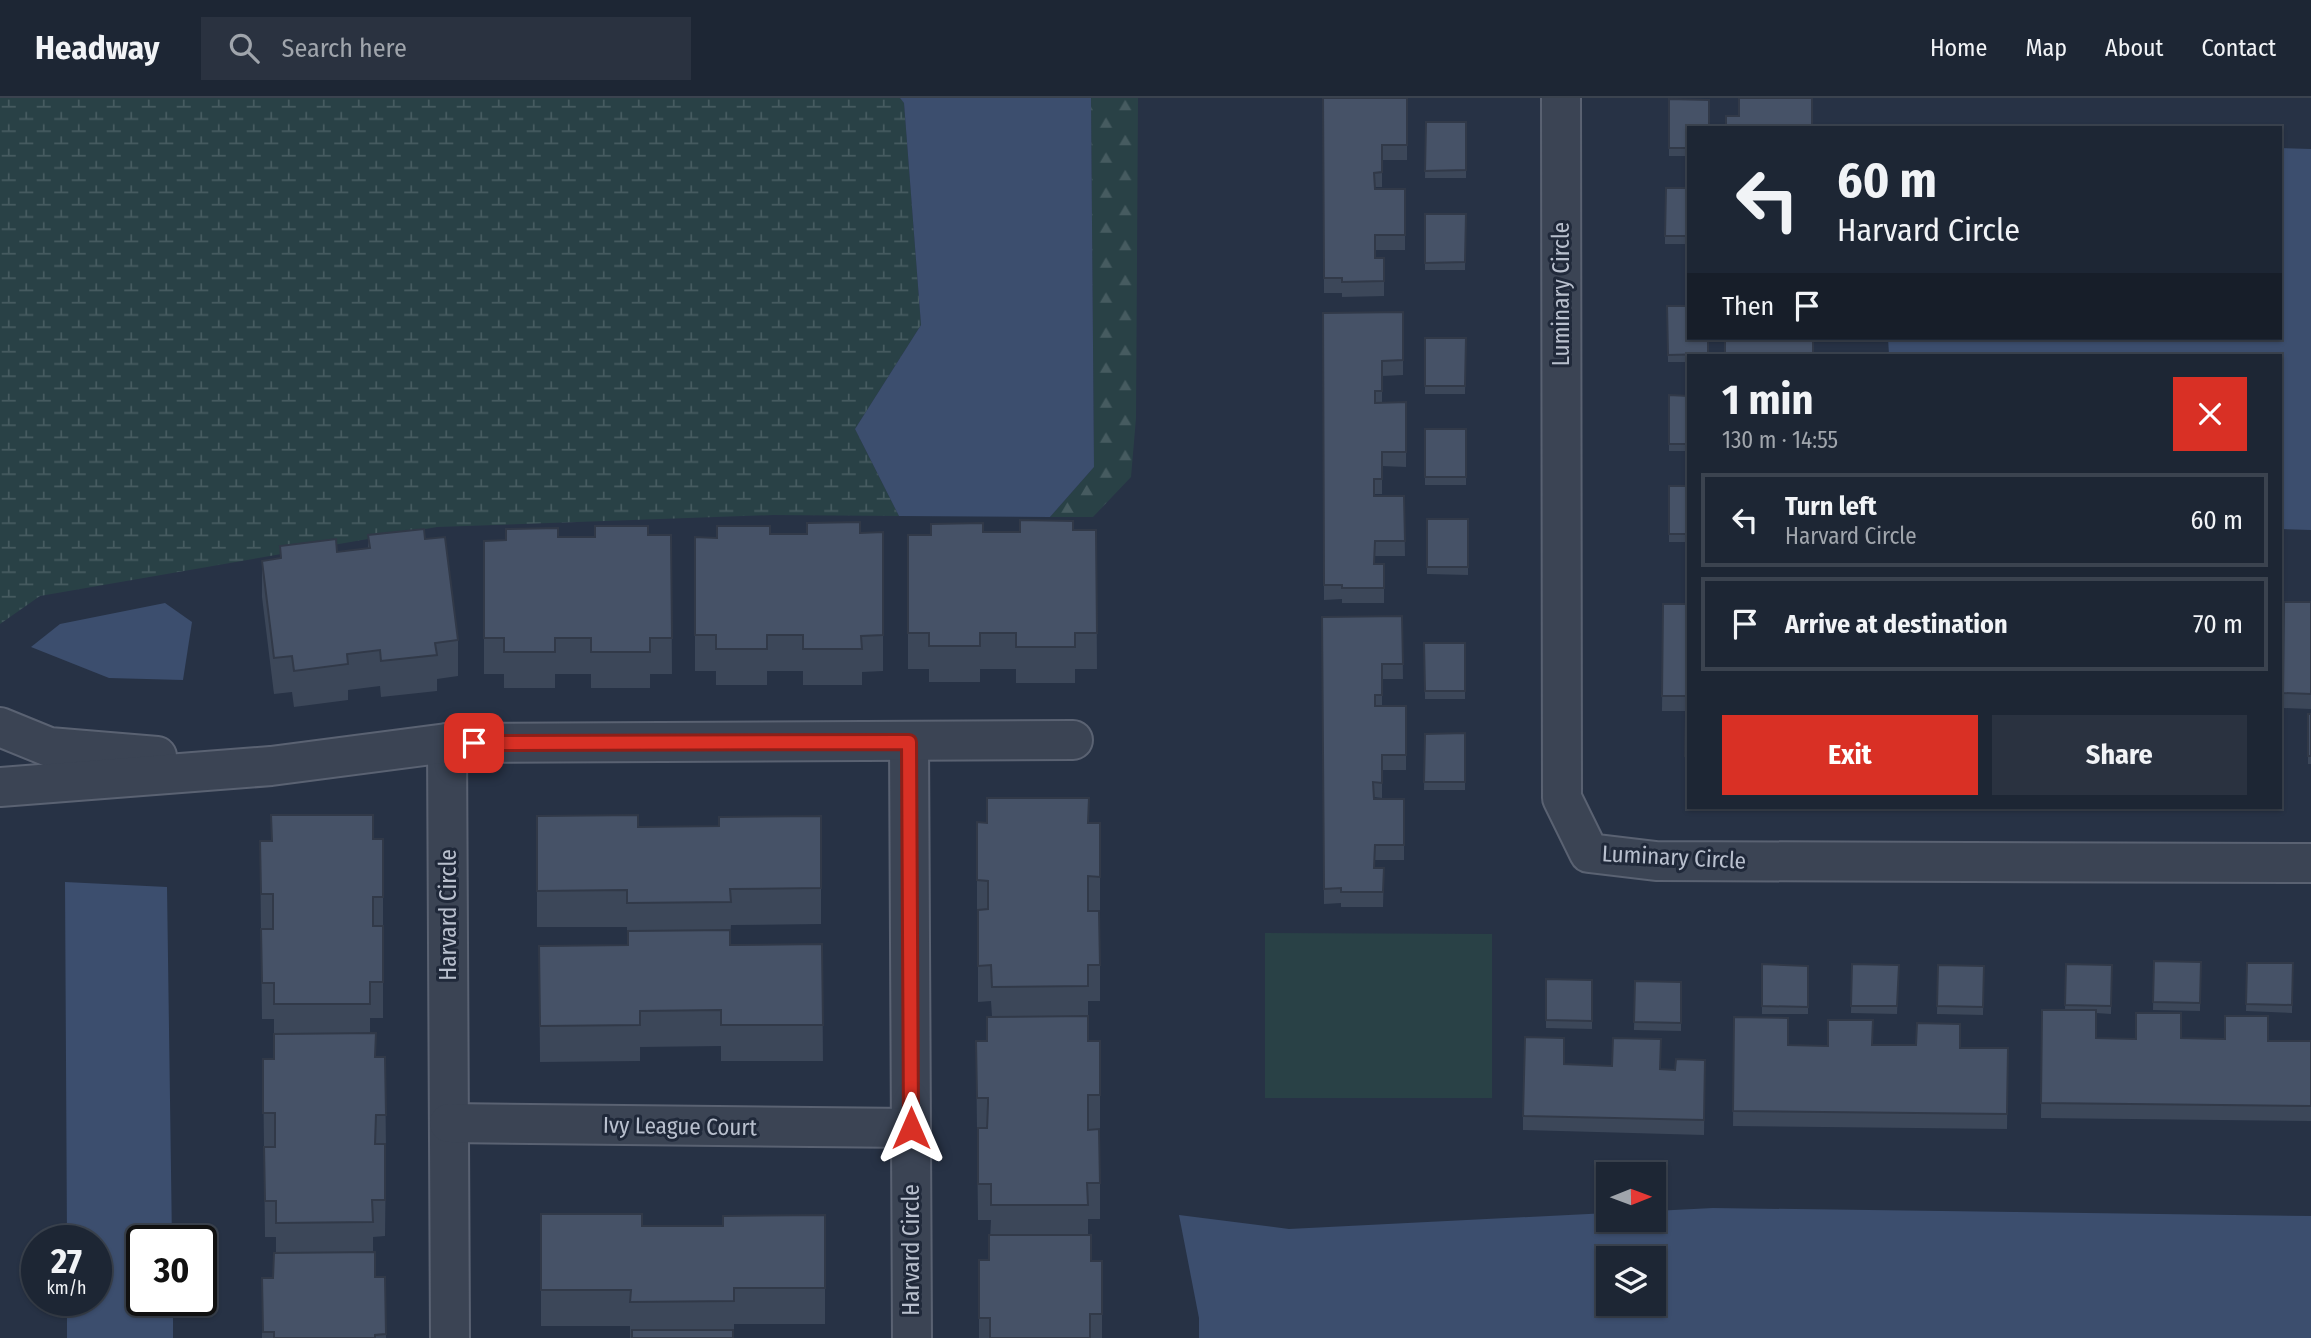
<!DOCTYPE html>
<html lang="en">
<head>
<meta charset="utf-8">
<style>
	body { margin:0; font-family:"Fira Sans Condensed",sans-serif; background:#2a3240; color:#f1f3f6; height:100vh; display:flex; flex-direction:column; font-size:26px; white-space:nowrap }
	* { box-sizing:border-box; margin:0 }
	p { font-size:23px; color:#a0a5ac }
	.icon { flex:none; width:38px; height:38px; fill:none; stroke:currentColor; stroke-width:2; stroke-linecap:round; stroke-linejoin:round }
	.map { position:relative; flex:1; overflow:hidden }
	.sheet { position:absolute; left:1687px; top:256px; width:595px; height:455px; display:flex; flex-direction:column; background:#1d2634; border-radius:0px; box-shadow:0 2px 5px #0004,0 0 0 2px #3b434f }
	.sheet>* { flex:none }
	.hud { position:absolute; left:1687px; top:28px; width:595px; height:214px; border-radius:0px; box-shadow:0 2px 5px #0004,0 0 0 2px #3b434f; background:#1d2634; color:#f1f3f6; overflow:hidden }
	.needle { width:46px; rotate:89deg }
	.controls { position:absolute; left:1596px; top:1064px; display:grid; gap:14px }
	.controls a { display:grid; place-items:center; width:70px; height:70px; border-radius:0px; background:#1d2634; box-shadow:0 2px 5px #0004,0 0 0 2px #3b434f; font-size:35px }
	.speed { position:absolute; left:21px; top:1127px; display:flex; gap:14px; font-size:35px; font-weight:700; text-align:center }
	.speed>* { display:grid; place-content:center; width:91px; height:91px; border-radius:50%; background:#1d2634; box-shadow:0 2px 5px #0004,0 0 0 2px #3b434f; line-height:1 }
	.speed small { font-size:18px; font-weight:400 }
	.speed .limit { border:4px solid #111; border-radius:10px; background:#fff; color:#111 }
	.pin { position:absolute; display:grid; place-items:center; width:60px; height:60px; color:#fff; margin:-30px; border-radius:14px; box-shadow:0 4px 10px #0006 }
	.me { position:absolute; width:77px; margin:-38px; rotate:0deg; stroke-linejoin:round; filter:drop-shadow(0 0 5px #0008) }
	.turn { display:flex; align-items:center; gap:24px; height:147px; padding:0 35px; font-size:32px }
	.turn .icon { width:91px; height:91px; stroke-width:2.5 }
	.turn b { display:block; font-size:49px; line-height:60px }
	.then { display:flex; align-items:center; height:66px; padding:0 35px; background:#0003; gap:14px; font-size:26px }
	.round { display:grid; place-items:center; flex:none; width:74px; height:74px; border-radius:0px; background:#2a3240 }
	.summary { display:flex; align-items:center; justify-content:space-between; height:119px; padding:0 35px }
	h1 { font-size:42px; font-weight:700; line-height:52px }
	.button { display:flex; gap:14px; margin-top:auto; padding:14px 35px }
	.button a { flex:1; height:80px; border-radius:0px; background:#d93025; color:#fff; font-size:28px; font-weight:700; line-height:80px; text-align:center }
	.button a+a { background:#2a3240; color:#f1f3f6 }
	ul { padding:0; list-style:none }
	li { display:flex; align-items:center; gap:21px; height:94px; margin:0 14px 10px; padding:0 21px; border:4px solid #3b434f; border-radius:0px }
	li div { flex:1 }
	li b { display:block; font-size:26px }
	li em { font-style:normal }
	header { display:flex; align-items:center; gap:42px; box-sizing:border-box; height:98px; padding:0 35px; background:#1d2634; border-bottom:2px solid #3b434f }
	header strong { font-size:33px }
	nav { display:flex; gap:38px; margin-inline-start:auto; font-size:24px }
	.search { width:490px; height:63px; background:#2a3240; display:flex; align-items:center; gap:18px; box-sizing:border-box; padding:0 24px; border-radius:0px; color:#a0a5ac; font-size:26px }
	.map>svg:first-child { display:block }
	.forest { fill:url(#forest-firs) }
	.wetland { fill:url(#wetland-marsh) }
	.garden { fill:#294146 }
	.water { fill:#3c4e6e; fill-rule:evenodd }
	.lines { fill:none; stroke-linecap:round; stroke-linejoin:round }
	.minor-casing { stroke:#5a6272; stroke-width:42 }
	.minor { stroke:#3b4454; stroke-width:38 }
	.wall { fill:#3c4759 }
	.building { fill:#465267; stroke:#313948; stroke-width:2 }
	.route-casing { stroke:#8d1f18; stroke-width:18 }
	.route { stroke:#d93025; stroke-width:12 }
	.labels { text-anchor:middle; stroke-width:6; stroke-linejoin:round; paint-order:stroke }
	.street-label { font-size:23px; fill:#b9c0ce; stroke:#20293a }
</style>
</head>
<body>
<header>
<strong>Headway</strong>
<div class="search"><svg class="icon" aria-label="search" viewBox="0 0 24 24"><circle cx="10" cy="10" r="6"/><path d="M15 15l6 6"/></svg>Search here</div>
<nav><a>Home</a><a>Map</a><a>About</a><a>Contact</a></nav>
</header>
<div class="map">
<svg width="2311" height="1240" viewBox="0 0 2311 1240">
	<defs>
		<pattern id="forest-firs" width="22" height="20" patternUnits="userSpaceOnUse" patternTransform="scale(1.75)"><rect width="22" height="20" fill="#294146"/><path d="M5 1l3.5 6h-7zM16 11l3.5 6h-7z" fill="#465b60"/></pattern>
		<pattern id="wetland-marsh" width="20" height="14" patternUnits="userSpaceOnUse" patternTransform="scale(1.75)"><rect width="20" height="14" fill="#294146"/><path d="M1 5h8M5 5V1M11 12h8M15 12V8" fill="none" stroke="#465b60"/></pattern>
	</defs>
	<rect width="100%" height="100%" fill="#273245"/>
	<polygon class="forest" points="1091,0 1138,0 1136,320 1131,379 1093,419 1050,419 1094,369"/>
	<polygon class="wetland" points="0,0 900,0 904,5 921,227 855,331 899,418 773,417 437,429 40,498 0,526"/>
	<polygon class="garden" points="1265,835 1492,836 1492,1000 1265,1000"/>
	<g class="water">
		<polygon points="900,0 1091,0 1094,369 1050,419 899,418 855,331 921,227 904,5"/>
		<polygon points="2280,50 2311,51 2311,432 2280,431 2280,257 1889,257 1888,240 2280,240"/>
		<polygon points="165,505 192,524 183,582 109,580 31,549 60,526"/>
		<polygon points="65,784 167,789 172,1143 142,1143 142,1202 173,1202 173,1240 67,1240 67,1202 96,1202 96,1143 67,1143"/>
		<path d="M1713,1110L2311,1118V1240H1199V1220L1179,1117L1289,1131L1608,1115V1122H1654V1113ZM1654,1160V1206H1608V1160Z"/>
	</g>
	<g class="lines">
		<defs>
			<g id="minor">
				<polyline points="1561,0 1562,700 1589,755 1656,763 2311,765"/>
				<polyline points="0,629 49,649 157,658"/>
				<polyline points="909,644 912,1240"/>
				<polyline points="447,645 450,1240"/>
				<polyline points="0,689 271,668 447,645 1073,642"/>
				<polyline points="449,1025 911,1030"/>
			</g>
		</defs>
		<use href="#minor" class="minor-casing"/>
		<use href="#minor" class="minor"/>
	</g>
	<g class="wall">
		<polygon points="1323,0 1407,0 1407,62 1382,62 1382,89 1375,89 1375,91 1405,91 1405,152 1375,152 1375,160 1384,160 1384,198 1342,199 1342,195 1324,195"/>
		<polygon points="1669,1 1689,30 1689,58 1669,58"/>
		<polygon points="1426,24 1466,24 1466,80 1425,80"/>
		<polygon points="1689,90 1689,146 1665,146 1665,138"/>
		<polygon points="1425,116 1466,116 1465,172 1425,172"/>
		<polygon points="1667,208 1708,240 1708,257 1689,257 1689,264 1668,264"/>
		<polygon points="1403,214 1403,277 1382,278 1382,305 1406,304 1406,369 1382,368 1382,396 1374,396 1374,398 1404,398 1405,458 1375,458 1375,466 1384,466 1384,505 1342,505 1342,501 1324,502 1323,215"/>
		<polygon points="1425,240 1466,240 1465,296 1425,296"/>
		<polygon points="1669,297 1689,298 1689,353 1669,353"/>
		<rect x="1425" y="331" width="41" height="56"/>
		<rect x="1669" y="388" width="20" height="56"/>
		<polygon points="1427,421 1468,421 1468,477 1427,476"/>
		<polygon points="1073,432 1096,432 1097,571 1075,571 1075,585 1016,585 1016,571 980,571 980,584 929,584 929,571 908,571 908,437"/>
		<polygon points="883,434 883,573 862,574 862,587 803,587 803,573 767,573 767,587 716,587 716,573 695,573 695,439 717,440 770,436"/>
		<polygon points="368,437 425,441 458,542 458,578 437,581 437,593 381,599 380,588 348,592 348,602 294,609 292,594 274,596 262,499 262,463 280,460 280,448 337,454 368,450"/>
		<polygon points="648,437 671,437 672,576 650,576 650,590 591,590 591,576 555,576 555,590 504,590 504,576 484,576 484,443"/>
		<polygon points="2284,504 2311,504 2311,611 2283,610"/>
		<polygon points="1663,506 1689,506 1689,613 1662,613"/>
		<polygon points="1402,518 1403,581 1382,581 1382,608 1406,608 1406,672 1382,672 1382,700 1374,699 1374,701 1404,701 1404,762 1375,762 1374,770 1384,770 1383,809 1341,809 1341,805 1324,806 1322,519"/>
		<polygon points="1424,545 1465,545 1465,601 1425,601"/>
		<rect x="2308" y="616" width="3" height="50"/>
		<polygon points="1689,617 1689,666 1685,666 1685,658"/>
		<polygon points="1465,635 1465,692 1424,692 1425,636"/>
		<polygon points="537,718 638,729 719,728 821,718 821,826 731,827 730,840 730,847 822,846 823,963 721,963 721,948 640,949 640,963 540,964 539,848 628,847 628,841 627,841 627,829 537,829"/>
		<polygon points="977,724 1100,725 1100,903 1088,903 1088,943 1100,943 1100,1121 1088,1121 1088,1137 1091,1163 1102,1163 1102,1240 979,1240 979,1162 989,1162 991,1122 978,1122 976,943 987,943 992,918 991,903 978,904 978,818 977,818"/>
		<polygon points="373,741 383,741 383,920 370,920 370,935 376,959 385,959 386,1053 385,1138 373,1139 373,1154 375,1179 385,1179 386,1240 262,1240 262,1180 273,1180 276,1155 276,1139 265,1139 263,961 274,961 274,921 262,921 260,743"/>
		<polygon points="2154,863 2201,864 2200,913 2153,912"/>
		<polygon points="2247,865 2293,865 2292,915 2246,913"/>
		<polygon points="1762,866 1808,868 1808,916 1762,916"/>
		<polygon points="1852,866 1899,867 1897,916 1851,915"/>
		<polygon points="2066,866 2112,867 2111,916 2096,915 2096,940 2181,940 2311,943 2311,1023 2041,1020 2042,912 2065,912"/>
		<polygon points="1938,867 1984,868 1983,917 1937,916"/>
		<polygon points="1546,881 1592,882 1592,931 1546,930"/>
		<polygon points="1635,883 1681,884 1681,933 1634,932"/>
		<polygon points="1734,919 1788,947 1873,947 2008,950 2007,1031 1733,1028"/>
		<polygon points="1705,962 1704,1037 1523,1032 1523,1018 1564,966 1675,972"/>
		<polygon points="541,1116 642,1128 723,1128 825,1117 825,1226 734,1226 734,1239 632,1240 630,1240 630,1228 541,1228"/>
	</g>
	<g class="building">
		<polygon points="1323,0 1407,0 1407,47 1382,47 1382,74 1374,75 1375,91 1405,91 1405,137 1375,137 1375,160 1384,160 1384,183 1342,184 1342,180 1324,180"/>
		<polygon points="1739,0 1812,0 1812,30 1726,30 1726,18 1739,18"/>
		<polygon points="1669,1 1709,2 1709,30 1689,30 1689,50 1669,50"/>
		<polygon points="1426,24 1466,24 1466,72 1425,73"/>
		<polygon points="1666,90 1689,90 1689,138 1665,138"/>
		<polygon points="1425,116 1466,116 1465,164 1425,165"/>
		<polygon points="1667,208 1689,208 1689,240 1708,240 1708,256 1668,257"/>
		<polygon points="1403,214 1403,262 1382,263 1382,293 1375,293 1375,305 1406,304 1406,354 1382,354 1382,381 1374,381 1374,398 1404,398 1405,443 1375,443 1374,466 1384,466 1384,490 1342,490 1342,487 1324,487 1323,215"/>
		<polygon points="1425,240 1466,240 1465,288 1425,288"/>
		<rect x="1725" y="240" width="88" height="17"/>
		<polygon points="1669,297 1689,298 1689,346 1669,346"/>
		<rect x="1425" y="331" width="41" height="48"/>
		<rect x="1669" y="388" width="20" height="48"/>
		<rect x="1427" y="421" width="41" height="48"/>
		<polygon points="1020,422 1073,423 1073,432 1096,432 1097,535 1075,535 1075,549 1016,549 1016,535 980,535 980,548 929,548 929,535 908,535 908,437 931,437 931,426 983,425 983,434 1020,434"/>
		<polygon points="860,424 860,435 883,434 883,537 861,538 862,551 803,551 803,537 767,537 767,551 716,551 716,537 695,537 695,439 717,440 717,428 770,428 770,436 807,436 807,425"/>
		<polygon points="595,428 648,428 648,437 671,437 672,540 650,540 650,554 591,554 591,540 555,540 555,554 504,554 504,540 484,540 484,443 506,442 506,431 558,430 558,439 595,439"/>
		<polygon points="424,431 425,441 445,439 458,542 435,545 437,557 381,563 380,552 347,556 348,566 294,573 292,558 274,560 262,463 281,460 280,448 336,441 337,454 370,450 368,437"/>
		<polygon points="2284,504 2311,504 2311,596 2283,595"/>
		<polygon points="1663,506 1689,506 1689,598 1662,598"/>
		<polygon points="1402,518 1403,566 1382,566 1382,597 1375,597 1375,608 1406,608 1406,657 1382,657 1382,685 1373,684 1374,701 1404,701 1404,747 1375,747 1374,770 1384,770 1383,794 1341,794 1341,790 1324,791 1322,519"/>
		<polygon points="1424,545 1465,545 1465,593 1425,593"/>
		<rect x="2308" y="616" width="3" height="42"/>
		<polygon points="1686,617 1689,617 1689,658 1685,658"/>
		<polygon points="1465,635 1465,684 1424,684 1425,636"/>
		<polygon points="987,700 1089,700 1088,725 1100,725 1100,779 1088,778 1088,813 1099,813 1100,867 1088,867 1088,888 992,889 991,867 978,868 978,812 988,811 988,783 977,782 977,724 987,725"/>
		<polygon points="271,717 373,717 373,741 383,741 383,799 373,799 373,828 383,828 383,884 370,884 370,906 274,906 274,885 262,885 261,831 273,831 273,796 261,796 260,743 272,743"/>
		<polygon points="638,717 638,729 719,728 719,719 821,718 821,790 730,791 731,804 627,805 627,792 537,793 537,718"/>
		<polygon points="730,832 730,847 822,846 823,927 721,927 721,912 640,913 640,927 540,928 539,848 628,847 628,833"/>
		<polygon points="2154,863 2201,864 2200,905 2153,904"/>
		<polygon points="2247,865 2293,865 2292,907 2246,906"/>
		<polygon points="1762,866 1808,868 1808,909 1762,908"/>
		<polygon points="1852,866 1899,867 1897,908 1851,908"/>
		<polygon points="2066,866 2112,867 2111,908 2065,907"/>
		<polygon points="1938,867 1984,868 1983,909 1937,908"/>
		<polygon points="1546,881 1592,882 1592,923 1546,922"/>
		<polygon points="1635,883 1681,884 1681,925 1634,924"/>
		<polygon points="2042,912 2096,912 2096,940 2136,941 2136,915 2181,915 2181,940 2225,941 2225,918 2268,918 2268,943 2311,943 2311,1008 2041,1005"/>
		<polygon points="1088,918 1088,943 1100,943 1100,997 1088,997 1088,1032 1099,1031 1100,1085 1087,1085 1088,1107 991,1107 991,1086 978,1086 978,1030 987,1030 988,1005 988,1000 977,1000 976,943 987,943 987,919"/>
		<polygon points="1734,919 1788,920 1788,947 1828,948 1828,922 1873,922 1872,947 1916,947 1917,925 1960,926 1960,950 2008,950 2007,1016 1733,1013"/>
		<polygon points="376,935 375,959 385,959 386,1017 376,1017 375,1046 385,1046 385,1102 372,1102 373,1124 276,1125 276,1103 265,1103 264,1049 275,1049 275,1015 263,1015 263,961 274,961 274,936"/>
		<polygon points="1525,939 1564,940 1564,966 1612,968 1613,940 1661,941 1660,971 1675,972 1676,961 1705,962 1704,1022 1523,1018"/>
		<polygon points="541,1116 642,1116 642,1128 723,1128 723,1118 825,1117 825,1190 734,1190 734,1203 630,1204 631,1192 541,1192"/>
		<polygon points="989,1137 1091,1137 1091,1163 1102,1163 1102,1216 1090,1216 1090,1240 990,1240 990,1220 979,1220 979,1162 989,1162"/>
		<polygon points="375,1154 375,1179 385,1179 386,1236 375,1237 375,1240 274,1240 274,1234 263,1234 262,1180 273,1180 274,1155"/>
		<rect x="632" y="1232" width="101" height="8"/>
	</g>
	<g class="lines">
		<defs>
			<polyline id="route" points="474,645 909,644 911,1030"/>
		</defs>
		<use href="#route" class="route-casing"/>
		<use href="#route" class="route"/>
	</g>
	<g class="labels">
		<g class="street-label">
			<text transform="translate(1561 196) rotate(-90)" y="8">Luminary Circle</text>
			<text transform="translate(1674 759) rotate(3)" y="8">Luminary Circle</text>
			<text transform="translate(448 817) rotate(-90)" y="8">Harvard Circle</text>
			<text transform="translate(680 1028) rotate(1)" y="8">Ivy League Court</text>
			<text transform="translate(911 1152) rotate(-90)" y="8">Harvard Circle</text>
		</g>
	</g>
</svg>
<div class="controls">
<a><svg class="needle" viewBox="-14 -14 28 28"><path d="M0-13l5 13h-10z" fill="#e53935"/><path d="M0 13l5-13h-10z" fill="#a0a5ac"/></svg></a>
<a><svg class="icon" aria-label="layers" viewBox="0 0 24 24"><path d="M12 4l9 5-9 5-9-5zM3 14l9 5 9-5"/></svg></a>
</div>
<div class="speed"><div>27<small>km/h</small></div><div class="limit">30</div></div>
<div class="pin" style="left:474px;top:645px;background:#d93025"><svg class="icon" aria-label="arrive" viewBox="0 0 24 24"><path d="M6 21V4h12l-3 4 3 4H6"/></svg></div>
<svg class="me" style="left:911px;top:1030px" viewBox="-20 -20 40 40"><path d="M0-17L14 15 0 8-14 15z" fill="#d93025" stroke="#fff" stroke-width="4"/></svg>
<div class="hud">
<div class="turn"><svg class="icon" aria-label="left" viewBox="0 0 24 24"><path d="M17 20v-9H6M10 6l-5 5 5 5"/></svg><div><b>60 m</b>Harvard Circle</div></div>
<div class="then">Then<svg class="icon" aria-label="arrive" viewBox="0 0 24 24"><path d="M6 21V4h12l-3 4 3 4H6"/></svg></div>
</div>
<section class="sheet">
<div class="summary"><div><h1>1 min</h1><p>130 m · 14:55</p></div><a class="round" style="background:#d93025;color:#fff"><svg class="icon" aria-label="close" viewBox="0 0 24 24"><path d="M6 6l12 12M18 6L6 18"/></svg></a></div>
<ul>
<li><svg class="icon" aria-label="left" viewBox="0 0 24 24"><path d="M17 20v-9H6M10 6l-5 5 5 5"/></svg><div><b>Turn left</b><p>Harvard Circle</p></div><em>60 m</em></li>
<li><svg class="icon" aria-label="arrive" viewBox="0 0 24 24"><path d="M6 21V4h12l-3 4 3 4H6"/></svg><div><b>Arrive at destination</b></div><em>70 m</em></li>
</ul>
<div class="button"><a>Exit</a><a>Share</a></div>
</section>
</div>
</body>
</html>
